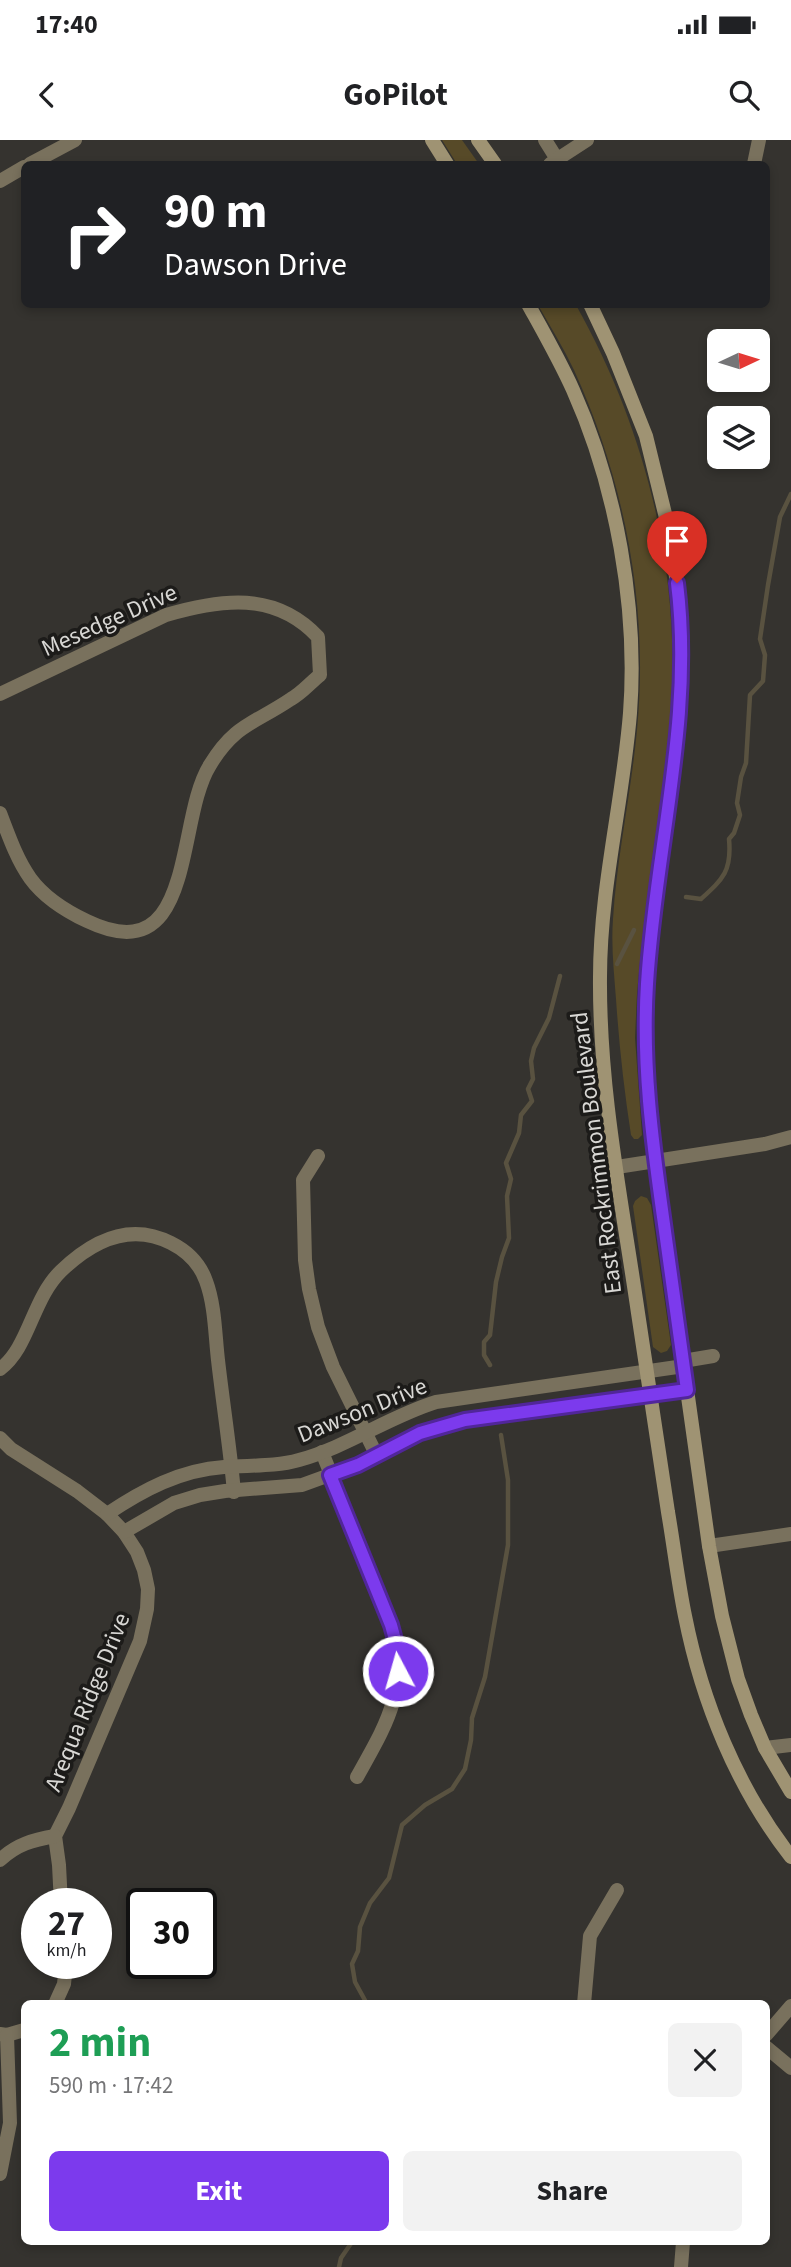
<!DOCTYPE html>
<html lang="en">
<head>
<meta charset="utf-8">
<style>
	body { margin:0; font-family:"Source Sans 3",sans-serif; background:#f2f2f2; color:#202124; height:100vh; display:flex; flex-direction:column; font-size:26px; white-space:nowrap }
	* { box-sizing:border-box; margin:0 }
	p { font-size:23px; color:#757577 }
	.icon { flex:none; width:38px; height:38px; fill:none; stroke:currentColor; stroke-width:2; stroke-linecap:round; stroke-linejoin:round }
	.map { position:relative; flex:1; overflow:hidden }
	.side { position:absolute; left:21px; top:1860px; width:749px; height:245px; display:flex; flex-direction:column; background:#fff; border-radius:10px; box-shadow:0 4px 10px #0003 }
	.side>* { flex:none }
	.banner { position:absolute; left:21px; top:21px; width:749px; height:147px; border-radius:10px; box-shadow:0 4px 10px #0003; background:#202124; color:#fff; overflow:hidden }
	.needle { width:46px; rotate:86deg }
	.buttons { position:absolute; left:707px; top:189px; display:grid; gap:14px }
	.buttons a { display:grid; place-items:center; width:63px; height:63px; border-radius:10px; background:#fff; box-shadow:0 4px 10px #0003; font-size:35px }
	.speed { position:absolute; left:21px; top:1748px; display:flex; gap:14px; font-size:35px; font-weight:700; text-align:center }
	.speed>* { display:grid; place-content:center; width:91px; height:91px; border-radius:50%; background:#fff; box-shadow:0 4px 10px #0003; line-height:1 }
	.speed small { font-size:18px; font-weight:400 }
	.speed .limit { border:4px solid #111; border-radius:10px; background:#fff; color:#111 }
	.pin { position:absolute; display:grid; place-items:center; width:60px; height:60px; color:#fff; margin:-72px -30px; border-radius:50% 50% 50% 0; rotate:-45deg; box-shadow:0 0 7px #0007 }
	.pin .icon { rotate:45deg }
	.me { position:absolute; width:77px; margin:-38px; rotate:354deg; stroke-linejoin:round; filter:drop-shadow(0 0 5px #0008) }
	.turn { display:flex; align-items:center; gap:24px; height:147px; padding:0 28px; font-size:32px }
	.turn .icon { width:91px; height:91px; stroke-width:2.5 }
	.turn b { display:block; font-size:49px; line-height:60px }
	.round { display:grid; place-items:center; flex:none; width:74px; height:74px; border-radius:10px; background:#f2f2f2 }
	.summary { display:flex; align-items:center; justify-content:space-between; height:119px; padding:0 28px }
	h1 { font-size:42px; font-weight:700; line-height:52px; color:#1e9e55 }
	.action { display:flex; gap:14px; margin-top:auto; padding:14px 28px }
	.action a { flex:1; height:80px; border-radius:10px; background:#7c3aed; color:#fff; font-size:28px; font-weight:700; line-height:80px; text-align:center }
	.action a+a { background:#f2f2f2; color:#202124 }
	.status { display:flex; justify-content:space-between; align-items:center; height:49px; padding:0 35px; background:#fff; direction:ltr }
	.status svg { height:19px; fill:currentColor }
	header { display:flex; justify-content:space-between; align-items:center; height:91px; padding:0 28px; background:#fff; font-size:32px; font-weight:700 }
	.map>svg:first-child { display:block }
	.green { fill:#574a28 }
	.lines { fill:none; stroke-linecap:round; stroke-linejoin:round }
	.stream { stroke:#595240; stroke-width:4.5 }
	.minor { stroke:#79715d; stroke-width:14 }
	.tertiary { stroke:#79715d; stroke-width:14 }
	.secondary { stroke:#9f9373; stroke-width:14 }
	.route-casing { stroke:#51269a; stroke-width:18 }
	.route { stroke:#7c3aed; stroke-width:12 }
	.labels { text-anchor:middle; stroke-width:7; stroke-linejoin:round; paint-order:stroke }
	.street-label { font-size:24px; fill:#d8d7d4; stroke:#1c1b19 }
</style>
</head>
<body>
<div class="status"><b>17:40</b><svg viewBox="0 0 49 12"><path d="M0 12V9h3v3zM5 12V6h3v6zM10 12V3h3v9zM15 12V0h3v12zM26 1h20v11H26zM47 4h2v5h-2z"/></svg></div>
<header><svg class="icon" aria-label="back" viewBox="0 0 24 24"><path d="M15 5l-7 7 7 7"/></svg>GoPilot<svg class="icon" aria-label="search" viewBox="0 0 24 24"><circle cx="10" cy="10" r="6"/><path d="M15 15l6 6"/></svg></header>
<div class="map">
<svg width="791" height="2127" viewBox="0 0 791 2127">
	<rect width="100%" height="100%" fill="#35332f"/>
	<g class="green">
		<polygon points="442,0 462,0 479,24 457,24"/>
		<path d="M538,165H576C648,293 683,439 670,587C663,676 644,765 637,854L635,898L642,995L638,999H634L631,995C624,950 619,904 616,859C614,832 611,806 613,779C617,716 631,654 637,590C649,467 625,342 574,230C563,207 550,186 538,165Z"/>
		<polygon points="641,1056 647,1058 651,1065 671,1205 667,1211 661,1213 653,1207 633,1066 635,1061"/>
	</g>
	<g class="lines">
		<g class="stream">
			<path d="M686,757L701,759C723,739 732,731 729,699L734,693L740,675L737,663L741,637L746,623L750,555L763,541L765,515L760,499L768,445L780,377L791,354"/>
			<polyline points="617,824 634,790"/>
			<polyline points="490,1225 484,1215 484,1202 490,1195 496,1142 502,1117 509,1098 507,1056 511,1039 506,1023 519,993 521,975 532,961 528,949 533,939 531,921 534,908 549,878 560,836"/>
			<polyline points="367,1864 355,1842 352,1824 358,1811 360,1787 370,1763 389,1738 402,1685 425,1665 452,1649 465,1629 471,1600 472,1578 485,1537 508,1405 508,1340 501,1295"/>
			<polyline points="339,2127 341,2118 352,2102"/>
		</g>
		<g class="minor">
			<polyline points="545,0 560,24"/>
			<polyline points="550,24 587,0"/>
			<polyline points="754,24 759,0"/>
			<path d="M0,554L166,475C221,459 275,451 318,497L320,535C310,543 302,553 291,559C254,584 235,584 210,625C175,680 197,834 87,781C30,754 21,729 0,673"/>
			<polyline points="318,1016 303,1040 305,1120 309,1149 318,1187 333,1227 376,1314"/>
			<polyline points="617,1027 765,1004 791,997"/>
			<polyline points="683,1221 713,1216"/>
			<path d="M0,1229C29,1208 32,1159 61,1131C92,1101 130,1082 171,1103C187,1111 200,1124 206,1141C215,1165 215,1194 218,1220C223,1264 230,1308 234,1352"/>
			<polyline points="0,1298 11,1309 77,1351 107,1374 124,1392 137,1412 144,1430 148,1449 147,1469 140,1501 69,1668 55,1696 59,1725 61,1764"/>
			<path d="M322,1312L391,1485C409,1550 387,1583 357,1637"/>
			<path d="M107,1374C143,1350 180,1330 224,1327C249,1325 275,1327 299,1320C347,1307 388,1277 436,1262L684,1226"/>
			<polyline points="124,1392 174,1363 200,1355 225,1351 302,1345 357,1325 420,1293 465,1280 687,1250"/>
			<polyline points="709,1406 791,1394"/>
			<polyline points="765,1608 791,1605"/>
			<path d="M0,1720C17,1704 33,1700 55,1696"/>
			<polyline points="55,1864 64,1844 66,1824"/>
			<polyline points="584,1864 590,1796 617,1750"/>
			<polyline points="0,1894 7,1895 24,1890"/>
			<polyline points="766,1895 791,1866"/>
			<polyline points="766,1907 791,1928"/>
			<polyline points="0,2034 10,1983 7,1895"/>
			<polyline points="681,2127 683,2102"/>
		</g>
		<g class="tertiary">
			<polyline points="30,24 75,0"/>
			<polyline points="0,41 24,27"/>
		</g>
		<g class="secondary">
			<polyline points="432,0 447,24"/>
			<polyline points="478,0 495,24"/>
			<path d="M528,164C544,193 560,221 573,250C616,346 638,467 630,573C623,661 600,748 600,837C599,950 622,1062 638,1173C648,1240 658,1306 668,1372C674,1407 678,1442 685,1476C702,1562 737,1648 791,1717"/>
			<polyline points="590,164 613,213 646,296 668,386 680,462 682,509 676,615 649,807 644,897 648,957 655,1022 709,1406 722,1476 738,1539 751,1575 765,1608 791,1652"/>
		</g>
	</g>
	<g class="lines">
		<defs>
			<path id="route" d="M398,1531L397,1507L391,1485L330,1335L358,1325L420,1293L465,1280L687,1250C679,1192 671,1135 663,1077C652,999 642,923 647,844C655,710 694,579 677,443"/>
		</defs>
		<use href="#route" class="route-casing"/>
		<use href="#route" class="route"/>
	</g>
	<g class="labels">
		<g class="street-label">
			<text transform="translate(109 480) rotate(-24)" y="8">Mesedge Drive</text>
			<text transform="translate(596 1013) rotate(-97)" y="8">East Rockrimmon Boulevard</text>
			<text transform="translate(362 1270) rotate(-22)" y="8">Dawson Drive</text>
			<text transform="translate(87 1562) rotate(-68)" y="8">Arequa Ridge Drive</text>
		</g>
	</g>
</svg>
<div class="buttons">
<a><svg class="needle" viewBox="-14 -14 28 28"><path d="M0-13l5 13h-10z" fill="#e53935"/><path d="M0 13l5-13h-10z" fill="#757577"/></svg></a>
<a><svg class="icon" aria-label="layers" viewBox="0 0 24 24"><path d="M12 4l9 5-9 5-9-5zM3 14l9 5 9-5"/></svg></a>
</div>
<div class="speed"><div>27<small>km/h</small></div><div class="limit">30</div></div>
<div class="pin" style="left:677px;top:443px;background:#d93025"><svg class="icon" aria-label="arrive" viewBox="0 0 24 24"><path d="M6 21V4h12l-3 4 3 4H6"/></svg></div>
<svg class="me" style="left:398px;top:1531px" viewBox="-20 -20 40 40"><circle r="17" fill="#7c3aed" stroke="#fff" stroke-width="3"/><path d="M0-11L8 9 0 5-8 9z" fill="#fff"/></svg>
<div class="banner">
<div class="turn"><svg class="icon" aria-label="right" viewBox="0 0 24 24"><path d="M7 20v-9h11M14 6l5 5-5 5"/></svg><div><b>90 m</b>Dawson Drive</div></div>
</div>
<section class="side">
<div class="summary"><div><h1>2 min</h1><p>590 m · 17:42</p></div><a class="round"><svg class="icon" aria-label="close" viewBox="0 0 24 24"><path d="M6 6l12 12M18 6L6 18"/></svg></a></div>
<div class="action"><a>Exit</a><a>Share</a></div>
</section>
</div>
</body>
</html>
